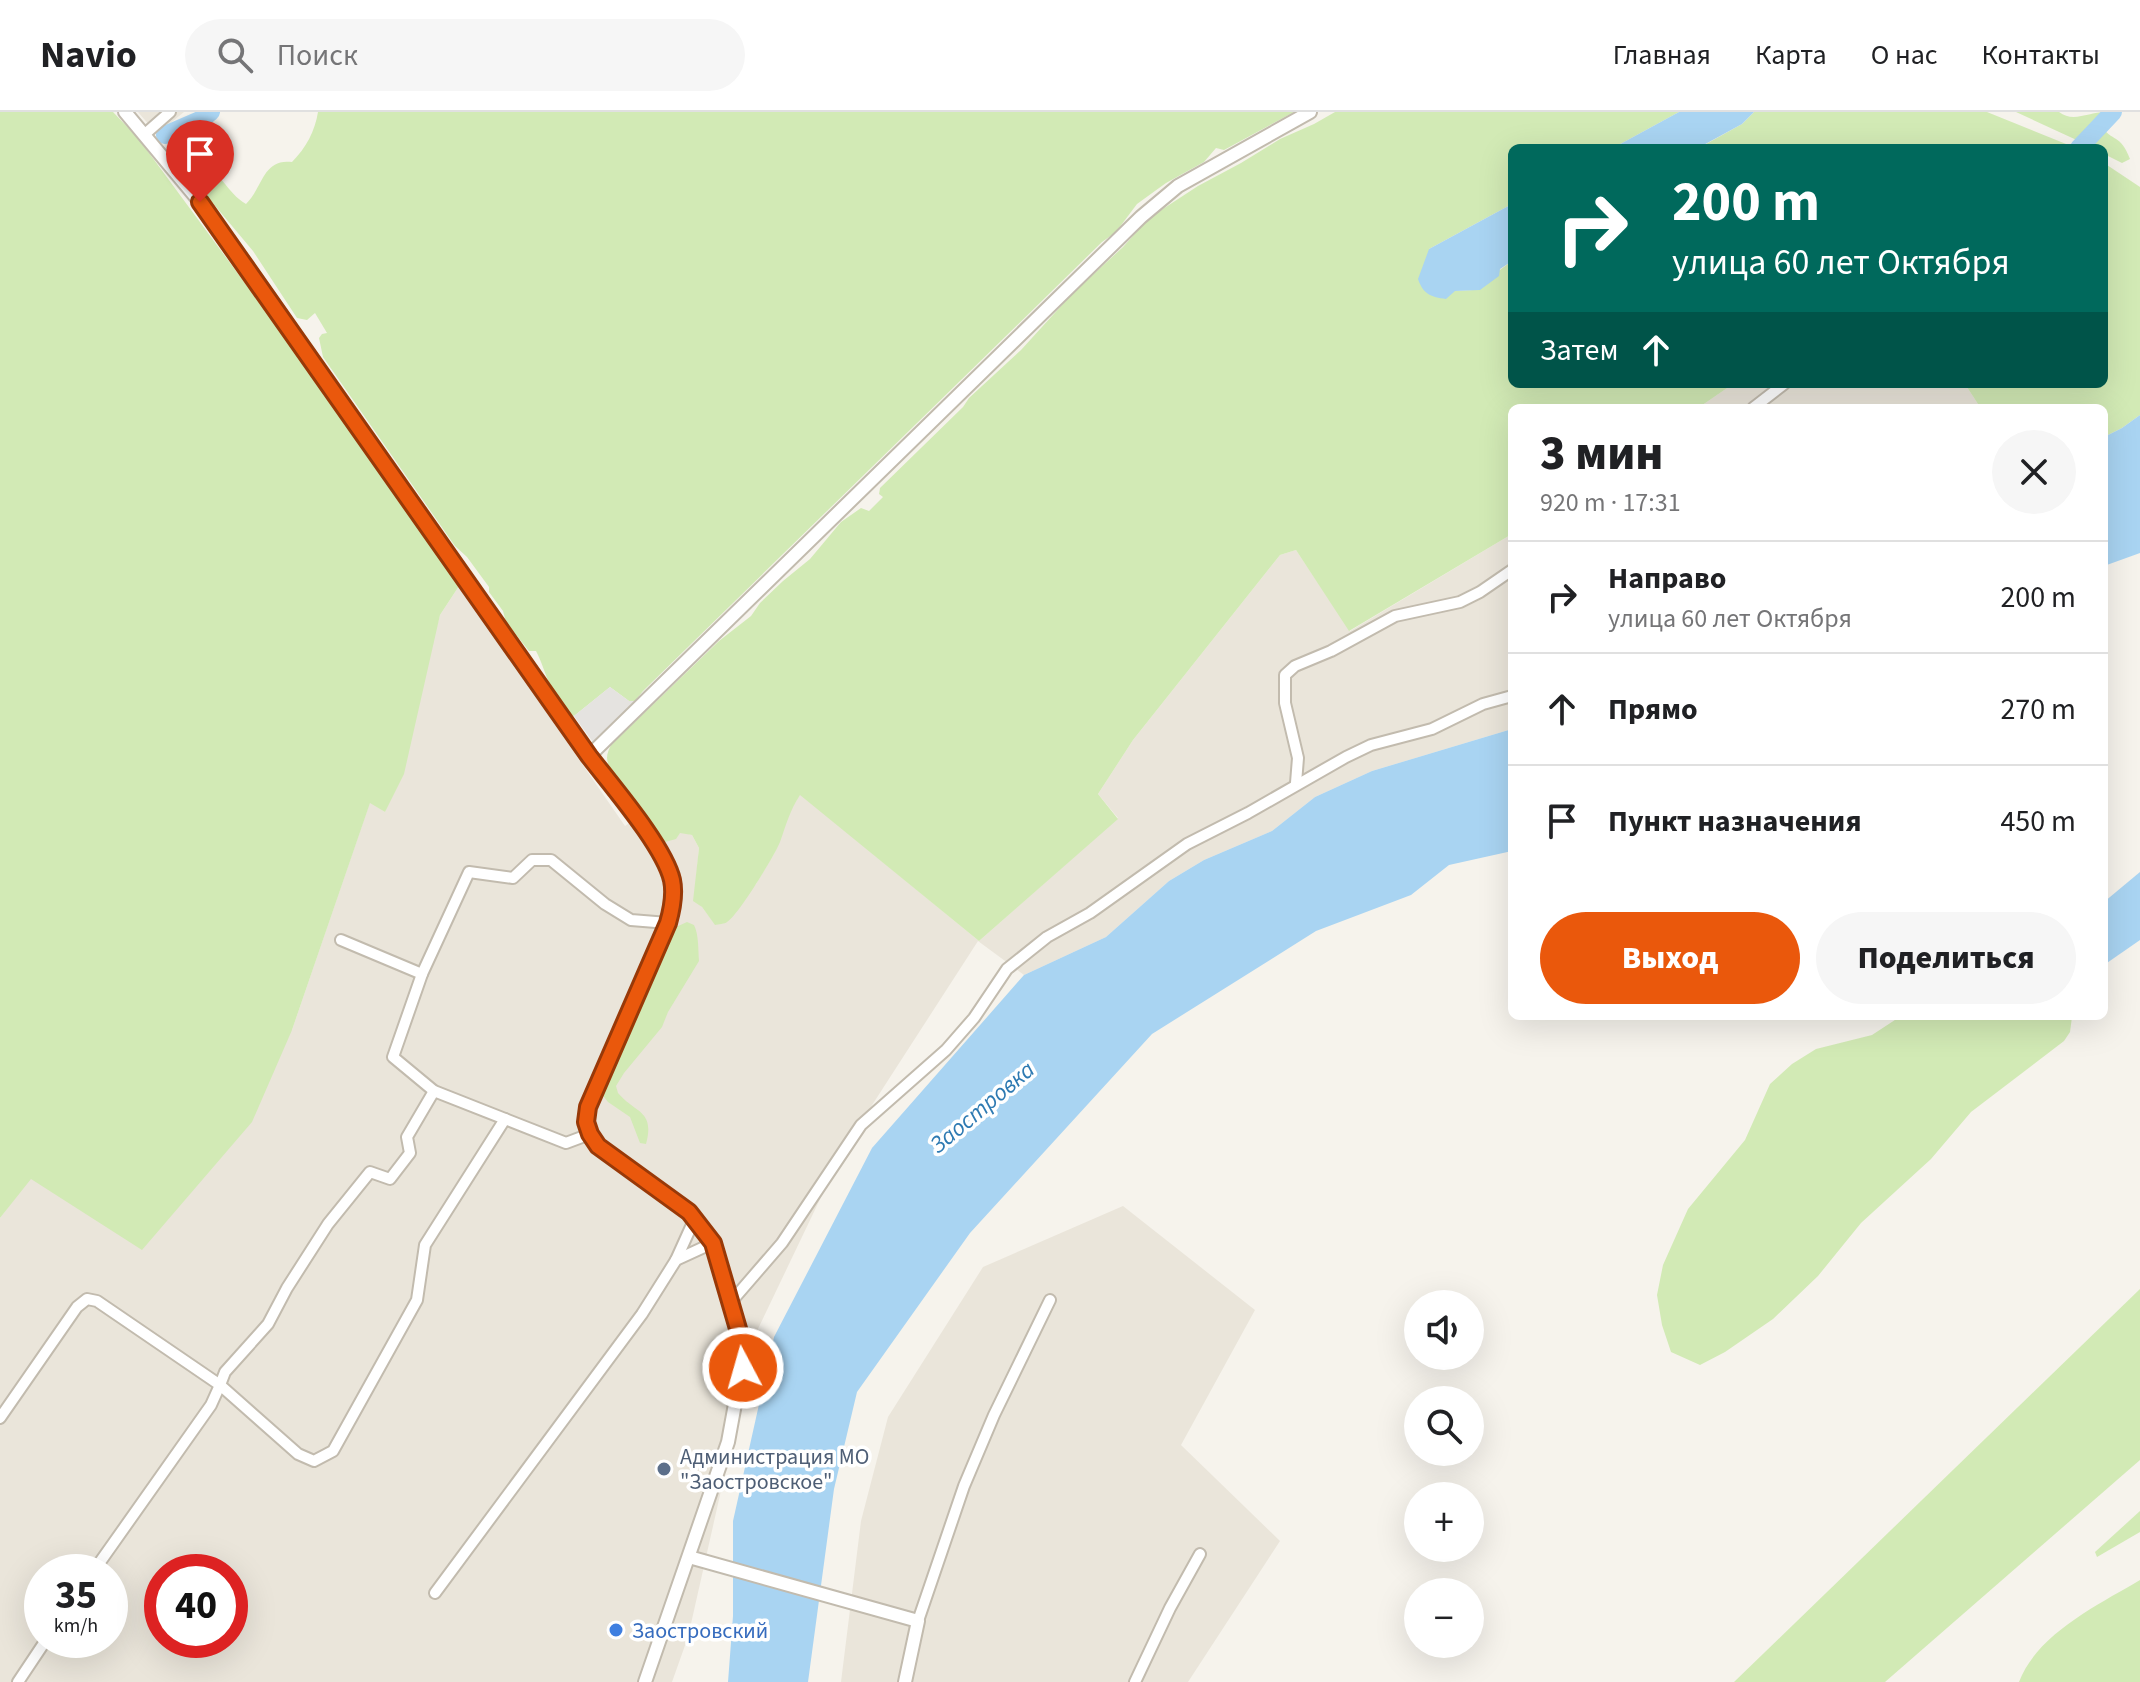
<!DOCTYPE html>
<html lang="ru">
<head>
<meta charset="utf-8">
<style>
	body { margin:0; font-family:"Source Sans 3",sans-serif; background:#f6f6f6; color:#202124; height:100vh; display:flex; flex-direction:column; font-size:30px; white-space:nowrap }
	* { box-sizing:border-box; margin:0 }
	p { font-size:26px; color:#757577 }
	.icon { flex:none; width:44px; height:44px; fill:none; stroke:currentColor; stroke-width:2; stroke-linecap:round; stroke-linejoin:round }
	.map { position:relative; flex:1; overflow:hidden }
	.sheet { position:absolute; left:1508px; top:292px; width:600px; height:616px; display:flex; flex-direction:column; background:#fff; border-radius:12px; box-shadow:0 8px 32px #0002 }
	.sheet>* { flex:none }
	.top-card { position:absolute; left:1508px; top:32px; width:600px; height:244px; border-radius:12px; box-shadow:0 8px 32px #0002; background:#00695c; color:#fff; overflow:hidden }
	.controls { position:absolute; left:1404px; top:1178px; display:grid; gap:16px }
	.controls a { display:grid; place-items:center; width:80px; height:80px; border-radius:50%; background:#fff; box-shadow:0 8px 32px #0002; font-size:40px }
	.speed { position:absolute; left:24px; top:1442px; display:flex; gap:16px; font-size:40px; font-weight:700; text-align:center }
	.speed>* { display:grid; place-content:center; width:104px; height:104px; border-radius:50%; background:#fff; box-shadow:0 8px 32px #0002; line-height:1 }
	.speed small { font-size:20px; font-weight:400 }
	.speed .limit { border:12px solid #d22; background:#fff; color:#111 }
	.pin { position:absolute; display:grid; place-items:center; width:68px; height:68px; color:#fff; margin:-82px -34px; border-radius:50% 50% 50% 0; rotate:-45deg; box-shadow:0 0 8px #0007 }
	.pin .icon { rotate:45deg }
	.me { position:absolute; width:88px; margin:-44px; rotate:354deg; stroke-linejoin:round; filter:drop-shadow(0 0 6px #0008) }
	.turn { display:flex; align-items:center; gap:28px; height:168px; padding:0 32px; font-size:36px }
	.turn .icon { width:104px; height:104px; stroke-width:2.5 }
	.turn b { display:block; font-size:56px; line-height:68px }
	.then { display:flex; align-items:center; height:76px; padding:0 32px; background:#0003; gap:16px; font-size:30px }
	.round { display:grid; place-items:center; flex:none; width:84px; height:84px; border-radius:42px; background:#f6f6f6 }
	.headline { display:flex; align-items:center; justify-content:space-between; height:136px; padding:0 32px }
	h1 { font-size:48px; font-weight:800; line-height:60px }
	.button { display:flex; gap:16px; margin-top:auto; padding:16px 32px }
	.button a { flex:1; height:92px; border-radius:48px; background:#ea580c; color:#fff; font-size:32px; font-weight:800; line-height:92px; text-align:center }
	.button a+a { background:#f6f6f6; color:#202124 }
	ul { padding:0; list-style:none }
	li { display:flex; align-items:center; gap:24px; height:112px; padding:0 32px; border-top:2px solid #e0e0e0 }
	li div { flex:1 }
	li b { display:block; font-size:30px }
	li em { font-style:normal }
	header { display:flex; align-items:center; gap:48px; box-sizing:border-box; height:112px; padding:0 40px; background:#fff; border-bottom:2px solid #e0e0e0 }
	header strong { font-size:38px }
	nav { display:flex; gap:44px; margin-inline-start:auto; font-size:28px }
	.search { width:560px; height:72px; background:#f6f6f6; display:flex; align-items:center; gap:20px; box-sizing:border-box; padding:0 28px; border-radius:44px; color:#757577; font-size:30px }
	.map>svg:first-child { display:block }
	.residential { fill:#eae5da; fill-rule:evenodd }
	.green { fill:#d2eab5 }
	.parking { fill:#e5e3e0 }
	.water { fill:#a9d4f2 }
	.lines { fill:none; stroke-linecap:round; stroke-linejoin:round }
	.river { stroke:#a9d4f2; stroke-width:18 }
	.minor-casing { stroke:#c2bbae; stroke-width:14 }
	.tertiary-casing { stroke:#c2bbae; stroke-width:16 }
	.minor { stroke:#fff; stroke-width:10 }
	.tertiary { stroke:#fff; stroke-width:12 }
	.route-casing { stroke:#983908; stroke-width:20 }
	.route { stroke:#ea580c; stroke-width:14 }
	.service-dot { fill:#5c6f8a; stroke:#fff; stroke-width:3 }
	.shop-dot { fill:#3f7fe0; stroke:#fff; stroke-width:3 }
	.labels { text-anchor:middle; stroke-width:7; stroke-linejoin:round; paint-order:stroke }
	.service-label { font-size:22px; fill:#4e5e75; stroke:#fff; text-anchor:start }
	.shop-label { font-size:22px; fill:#366cbe; stroke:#fff; text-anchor:start }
	.water-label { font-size:24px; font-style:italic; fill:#2e7ab2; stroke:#fff }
</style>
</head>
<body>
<header>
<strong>Navio</strong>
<div class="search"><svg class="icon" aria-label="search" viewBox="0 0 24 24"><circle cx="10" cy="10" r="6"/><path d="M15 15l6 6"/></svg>Поиск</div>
<nav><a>Главная</a><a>Карта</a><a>О нас</a><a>Контакты</a></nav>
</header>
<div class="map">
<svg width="2140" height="1570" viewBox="0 0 2140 1570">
	<rect width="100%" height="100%" fill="#f6f3ec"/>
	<g class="residential">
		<polygon points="138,0 184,0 157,22"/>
		<polygon points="1733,272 1965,272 1978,292 1972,296 1698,296"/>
		<path d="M1512,422V617L1372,659L1315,685L1272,719L1204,748L1169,769L1106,825L1024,863L978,829L845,1035L757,1219L688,1525L672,1570H0V1106L30,1066L292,918L370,690L385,700L440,503L459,474L625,714L645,700L647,710L692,723L699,736L694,788L702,795L715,812L756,772L775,740L787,705L800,682L979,829L1118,706L1098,682L1133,628L1280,443L1296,438L1350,519ZM42,1460H110V1528H42ZM162,1460H230V1528H162Z"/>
		<polygon points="1123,1094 1255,1198 1181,1333 1280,1429 1188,1570 841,1570 861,1409 888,1305 983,1155"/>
	</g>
	<g class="green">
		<polygon points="0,0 113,0 138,26 303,250 459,474 440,503 404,662 385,700 370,691 292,918 252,1010 142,1138 31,1067 0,1106"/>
		<path d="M318,0H1294L1224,38L1216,36L1204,50L1166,71L1137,92L1116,120L1102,130L643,579L635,589H629L610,575L574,604C552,593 547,560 536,539H529L506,510L503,499L489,480V475L467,445L455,434L323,245L319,226L322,222L327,221L315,201L307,208L297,206L253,139L201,77L192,55L200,49C219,57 227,81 246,92C263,75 263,46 292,50C306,36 315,19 318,0Z"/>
		<path d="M1335,0H1679L1613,36H1512V92L1429,137L1455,179L1473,178L1512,149V272H1733L1698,296H1512V422L1349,519L1296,438L1280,443L1133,628L1098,682L1118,707L979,829L800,683C790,698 786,713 780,730C775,743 738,804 727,810C725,812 718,812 715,813L702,795L693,789L699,736L692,723L680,721L676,727L665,730L652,720L645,701C631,696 608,661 607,646C607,641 609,637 611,633L719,529L751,504L760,491L783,469L810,447L841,410L861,396L869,399L883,385L879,382L880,376L963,295L969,286L1021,238L1072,182L1123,135L1149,106L1198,74L1241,51L1280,27L1314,12Z"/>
		<polygon points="1754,0 1987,0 2076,36 1699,36 1742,12"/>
		<path d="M2016,0H2059C2073,11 2089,0 2105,0L2100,13C2113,31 2120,21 2130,47L2122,51L2104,42V36H2094Z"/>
		<polygon points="2104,51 2140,75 2140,303 2122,316 2104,325 2104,296 1972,296 1978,292 1965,272 2104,272"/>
		<path d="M687,810L694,813C699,823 698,838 699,849L668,900L662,915L624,961L616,974L618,981C636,1002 655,998 646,1032L640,1031L630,1005L608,990L600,980L665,832L676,815Z"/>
		<polygon points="1901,904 2072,905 2070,920 2064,929 1971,1000 1931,1047 1861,1111 1818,1164 1773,1207 1725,1240 1700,1253 1671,1240 1662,1213 1657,1183 1663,1153 1688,1097 1745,1028 1770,972 1792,952 1816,937 1872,923"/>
		<polygon points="2140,1177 2140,1348 1885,1570 1734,1570"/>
		<polygon points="2140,1399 2140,1420 2097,1445 2095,1440"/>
		<path d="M2140,1468V1570H2019C2037,1522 2098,1493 2140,1468Z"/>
	</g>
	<polygon class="parking" points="610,575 629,589 635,589 593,630 574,604"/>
	<g class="water">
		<polygon points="1679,0 1754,0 1742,12 1698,36 1613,36"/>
		<path d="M1512,92V149L1500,157L1499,164L1480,178L1455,179L1446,187C1431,185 1423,182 1418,167L1429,137Z"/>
		<polygon points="2140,303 2140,441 2104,454 2104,325 2122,316"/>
		<polygon points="1512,617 1512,739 1449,753 1411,783 1316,819 1152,922 970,1121 857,1280 834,1377 808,1570 728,1570 733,1504 733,1409 774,1225 872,1036 1024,863 1106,825 1169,769 1204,748 1272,719 1315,685 1372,659"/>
		<polygon points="2140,760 2140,828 2104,853 2104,790"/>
	</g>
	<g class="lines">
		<g class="river">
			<polyline points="165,23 202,7 211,0"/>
			<polyline points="2079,36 2113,0"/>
		</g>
		<defs>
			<g id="minor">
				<polyline points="145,22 170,0"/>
				<polyline points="1753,296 1784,272"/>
				<polyline points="1296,671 1298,646 1285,591 1285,563 1295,554 1331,539 1395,504 1460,490 1480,480 1512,458"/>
				<polyline points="341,828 422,862 393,945 434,979 566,1031 590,1022"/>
				<polyline points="422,862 469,760 513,766 532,748 551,748 605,792 631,808 668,811"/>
				<polyline points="434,979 407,1025 410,1041 390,1067 370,1060 328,1112 287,1176 268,1212 225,1260 220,1273 298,1342 314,1349 333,1339 417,1188 425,1133 505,1007"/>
				<polyline points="676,1148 695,1106"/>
				<polyline points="731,1190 782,1131 861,1013 946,938 974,906 1007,857 1047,825 1090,801 1187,732 1248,701 1346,645 1371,633 1432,617 1483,592 1512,584"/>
				<polyline points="0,1306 77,1195 87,1187 97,1189 220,1273 211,1293 93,1460"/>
				<polyline points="435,1481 642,1202 676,1148 713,1131"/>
				<polyline points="918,1509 964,1374 994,1303 1050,1188"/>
				<polyline points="18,1570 46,1528"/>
				<polyline points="1135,1570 1170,1496 1200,1442"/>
			</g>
			<g id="tertiary">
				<polyline points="125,0 200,90 256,167 589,644 657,734 673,769 673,787 668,811 588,995 586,1010 590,1022 598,1034 674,1088 702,1115 713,1131 744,1243 728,1330 645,1570"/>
				<polyline points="589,644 1141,105 1178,74 1310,0"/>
				<polyline points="689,1445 918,1509 905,1570"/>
			</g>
		</defs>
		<use href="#minor" class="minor-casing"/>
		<use href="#tertiary" class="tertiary-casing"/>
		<use href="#minor" class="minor"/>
		<use href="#tertiary" class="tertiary"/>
	</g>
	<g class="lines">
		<defs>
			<path id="route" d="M200,90L589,644C612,674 664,734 672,768C675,782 672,797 668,811L588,995L586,1010L590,1022L598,1034L689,1100L713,1131L741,1227L743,1256"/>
		</defs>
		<use href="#route" class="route-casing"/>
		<use href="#route" class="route"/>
	</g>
	<circle class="service-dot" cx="664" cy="1357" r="8"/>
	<circle class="shop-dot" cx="616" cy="1518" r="8"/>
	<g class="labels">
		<g class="service-label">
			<text x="680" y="1352">Администрация МО<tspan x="680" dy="25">"Заостровское"</tspan></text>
		</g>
		<g class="shop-label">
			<text x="632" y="1526">Заостровский</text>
		</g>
		<g class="water-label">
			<text transform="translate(982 995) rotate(-40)" y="8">Заостровка</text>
		</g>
	</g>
</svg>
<div class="controls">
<a><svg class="icon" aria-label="sound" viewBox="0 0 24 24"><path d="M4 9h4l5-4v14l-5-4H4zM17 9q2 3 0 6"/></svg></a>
<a><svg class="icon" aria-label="search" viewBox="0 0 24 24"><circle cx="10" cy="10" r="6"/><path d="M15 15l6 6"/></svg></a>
<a>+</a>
<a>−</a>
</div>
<div class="speed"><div>35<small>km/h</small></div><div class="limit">40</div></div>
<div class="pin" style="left:200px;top:90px;background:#d93025"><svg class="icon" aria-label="arrive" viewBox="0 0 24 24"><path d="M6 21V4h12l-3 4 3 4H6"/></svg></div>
<svg class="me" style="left:743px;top:1256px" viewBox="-20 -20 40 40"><circle r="17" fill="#ea580c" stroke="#fff" stroke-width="3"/><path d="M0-11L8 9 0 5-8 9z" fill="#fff"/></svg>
<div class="top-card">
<div class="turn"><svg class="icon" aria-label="right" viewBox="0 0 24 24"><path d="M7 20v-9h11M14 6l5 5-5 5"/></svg><div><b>200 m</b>улица 60 лет Октября</div></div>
<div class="then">Затем<svg class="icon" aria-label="ahead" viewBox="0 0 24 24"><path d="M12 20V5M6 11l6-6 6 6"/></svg></div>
</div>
<section class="sheet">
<div class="headline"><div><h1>3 мин</h1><p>920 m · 17:31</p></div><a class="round"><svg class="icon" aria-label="close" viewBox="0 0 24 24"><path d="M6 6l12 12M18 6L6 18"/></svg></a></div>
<ul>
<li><svg class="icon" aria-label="right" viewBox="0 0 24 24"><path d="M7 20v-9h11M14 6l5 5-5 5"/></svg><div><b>Направо</b><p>улица 60 лет Октября</p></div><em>200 m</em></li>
<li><svg class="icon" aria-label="ahead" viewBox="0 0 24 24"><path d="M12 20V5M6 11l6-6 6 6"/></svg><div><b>Прямо</b></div><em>270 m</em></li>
<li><svg class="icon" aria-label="arrive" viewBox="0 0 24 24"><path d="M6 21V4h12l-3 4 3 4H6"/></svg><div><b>Пункт назначения</b></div><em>450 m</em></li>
</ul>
<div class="button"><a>Выход</a><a>Поделиться</a></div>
</section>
</div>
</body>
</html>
